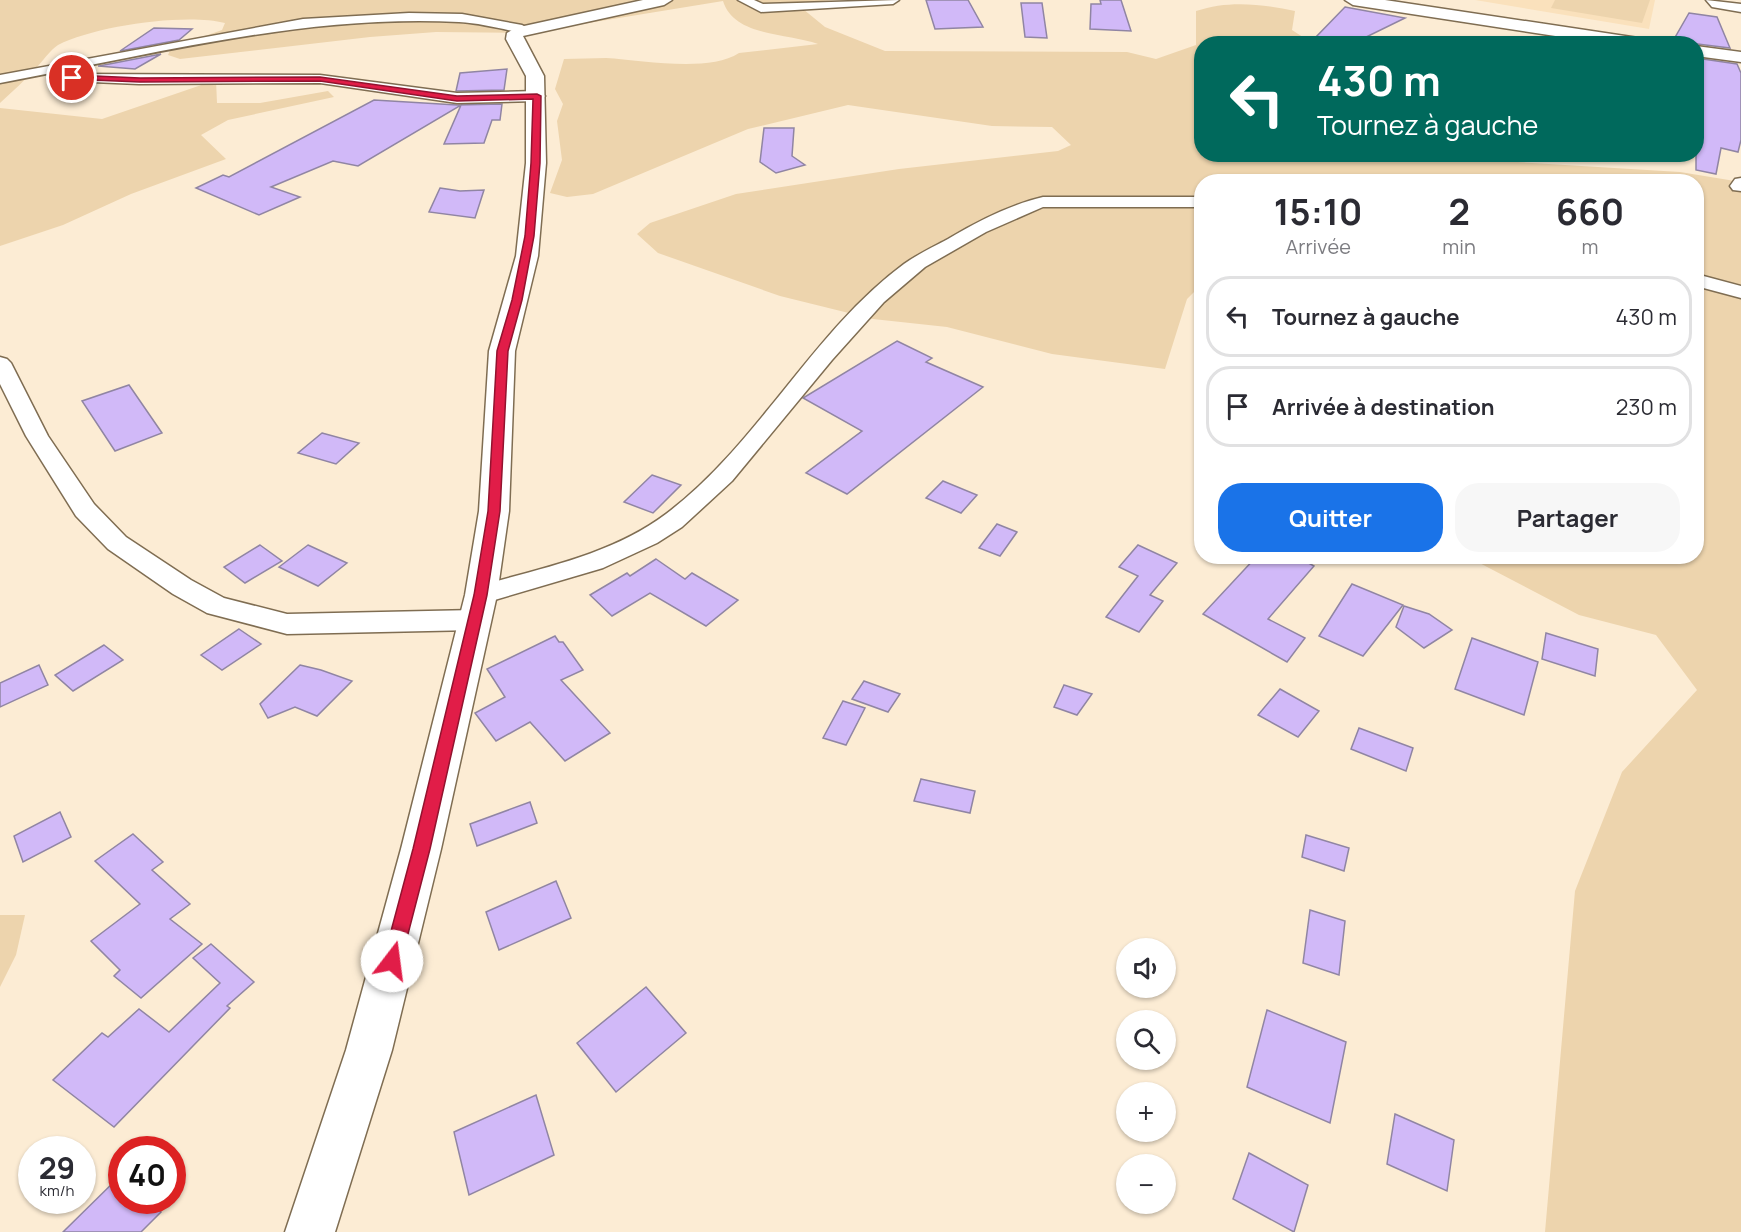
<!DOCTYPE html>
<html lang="fr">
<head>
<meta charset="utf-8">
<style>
	body { margin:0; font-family:Manrope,sans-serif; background:#f7f7f7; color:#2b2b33; height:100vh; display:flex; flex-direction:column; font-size:22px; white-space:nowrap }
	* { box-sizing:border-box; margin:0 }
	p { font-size:20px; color:#7c7c81 }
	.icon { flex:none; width:33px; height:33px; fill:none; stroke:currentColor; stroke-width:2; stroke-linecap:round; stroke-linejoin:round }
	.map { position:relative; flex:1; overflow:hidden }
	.drawer { position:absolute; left:1194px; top:174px; width:510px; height:390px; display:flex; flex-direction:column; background:#fff; border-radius:24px; box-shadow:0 2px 4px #0004 }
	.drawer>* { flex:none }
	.guide { position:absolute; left:1194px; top:36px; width:510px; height:126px; border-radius:24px; box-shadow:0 2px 4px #0004; background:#00695c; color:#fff; overflow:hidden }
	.controls { position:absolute; left:1116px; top:938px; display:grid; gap:12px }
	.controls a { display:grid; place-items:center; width:60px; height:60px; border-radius:50%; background:#fff; box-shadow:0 2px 4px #0004; font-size:30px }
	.speed { position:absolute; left:18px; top:1136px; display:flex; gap:12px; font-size:30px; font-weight:700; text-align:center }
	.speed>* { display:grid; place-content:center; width:78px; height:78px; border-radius:50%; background:#fff; box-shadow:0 2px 4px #0004; line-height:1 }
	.speed small { font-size:15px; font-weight:400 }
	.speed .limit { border:9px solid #d22; background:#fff; color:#111 }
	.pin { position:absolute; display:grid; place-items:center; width:51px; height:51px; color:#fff; margin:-26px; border:3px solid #fff; border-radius:50%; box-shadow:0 2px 6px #0007 }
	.me { position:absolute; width:66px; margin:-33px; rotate:15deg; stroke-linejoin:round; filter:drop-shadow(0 0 4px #0008) }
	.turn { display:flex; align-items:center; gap:21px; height:126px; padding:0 24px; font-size:27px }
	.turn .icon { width:78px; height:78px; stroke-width:2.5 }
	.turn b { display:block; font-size:42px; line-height:51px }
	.eta { display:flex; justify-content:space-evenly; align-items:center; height:102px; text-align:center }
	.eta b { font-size:36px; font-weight:700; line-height:42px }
	.primary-button { display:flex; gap:12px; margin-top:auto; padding:12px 24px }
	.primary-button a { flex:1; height:69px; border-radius:24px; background:#1a73e8; color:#fff; font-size:24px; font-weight:700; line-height:69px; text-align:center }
	.primary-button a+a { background:#f7f7f7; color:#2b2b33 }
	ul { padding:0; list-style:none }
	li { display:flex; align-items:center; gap:18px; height:81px; margin:0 12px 9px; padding:0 12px; border:3px solid #e1e1e2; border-radius:24px }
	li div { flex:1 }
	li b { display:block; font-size:22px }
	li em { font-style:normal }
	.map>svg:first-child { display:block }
	.built { fill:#fae1bc }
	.green { fill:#edd4ad }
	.building { fill:#d1b9f8; stroke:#9085a3; stroke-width:1.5 }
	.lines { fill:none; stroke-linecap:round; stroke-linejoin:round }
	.street-casing { stroke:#7f6d52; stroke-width:3 }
	.secondary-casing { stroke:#7f6d52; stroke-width:3 }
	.street { fill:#fff; fill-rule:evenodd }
	.secondary { fill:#fff; fill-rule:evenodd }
	.route { fill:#e11d48; stroke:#92132f; stroke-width:1.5 }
</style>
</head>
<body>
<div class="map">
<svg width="1741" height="1232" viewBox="0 0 1741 1232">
	<rect width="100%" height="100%" fill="#fcecd4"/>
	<polygon class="built" points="1475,0 1655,0 1649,29"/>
	<g class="green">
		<path d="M0,0H831L822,1L803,9L825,27L885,51L1127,52L1156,59L1196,45V11C1229,0 1261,4 1295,11L1292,30L1312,43L1202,44V154L1401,155L1680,172L1741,182V1232H1545L1575,891L1622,772L1697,690L1656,635L1579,615L1468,557L1696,556V182H1202L1201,285L1187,299L1165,369L1052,354L947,327L873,319L780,296L658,253L637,234L650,223L736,194L899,169L1058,151L1071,145L1052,127L992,126L848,105L748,129L593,194L567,197L550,193L562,160L557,121L563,104L555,89L564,59C578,59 592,58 606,58C642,60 708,73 739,53L818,44C788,33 734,37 723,1L527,33L436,32L370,37L180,59L168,55L171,48L222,30L225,23C185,13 95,26 58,45C50,50 43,61 36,68C25,80 12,92 0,103Z"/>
		<polygon points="1555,0 1650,0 1642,23 1551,8"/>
		<polygon points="216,80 217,103 260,103 328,91 334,97 228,120 201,135 226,159 131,194 63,225 0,246 0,108 102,119"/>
		<polygon points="0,915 25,915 16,955 0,987"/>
	</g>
	<g class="building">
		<polygon points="926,0 968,0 983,27 935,29"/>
		<polygon points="1100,0 1121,0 1131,31 1090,29 1091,4 1101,4"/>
		<polygon points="1021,3 1042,3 1047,38 1025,37"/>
		<polygon points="1345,7 1405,18 1352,44 1333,44 1315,38"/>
		<polygon points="1689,13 1717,17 1730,48 1673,41"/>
		<polygon points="154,28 192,29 179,40 120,51"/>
		<polygon points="161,54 135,69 98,66 99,66"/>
		<polygon points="1696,58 1737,64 1741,73 1741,140 1738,152 1721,148 1716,174 1696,170"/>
		<polygon points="507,69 504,90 456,91 460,73"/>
		<polygon points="374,100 457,105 502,104 500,120 492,120 484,143 444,144 461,105 358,166 333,161 271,187 300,197 259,215 196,188 223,175 229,177"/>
		<polygon points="764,128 794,128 792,156 805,165 776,173 760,162"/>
		<polygon points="440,188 460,191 484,190 475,218 429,212"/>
		<polygon points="897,341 932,358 926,362 983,387 847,494 806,473 862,431 803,398"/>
		<polygon points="129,385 162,433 115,451 82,401"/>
		<polygon points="322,433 359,443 336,464 298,453"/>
		<polygon points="652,475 681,485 653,513 624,502"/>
		<polygon points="943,481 977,495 961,513 926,498"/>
		<polygon points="997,524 1017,532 1000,556 979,548"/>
		<polygon points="260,545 282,561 245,583 224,567"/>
		<polygon points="308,545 347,563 318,586 279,567"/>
		<polygon points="1138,545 1177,563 1150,595 1163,601 1139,632 1106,617 1138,576 1119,567"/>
		<polygon points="1257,556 1296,556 1314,566 1268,619 1305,638 1287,662 1203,614"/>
		<polygon points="656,559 685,579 692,573 738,600 706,626 650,593 612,616 590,595 627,573 630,576"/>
		<polygon points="1352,584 1403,605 1363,656 1319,636"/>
		<polygon points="1404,606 1429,614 1452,630 1424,648 1396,627"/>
		<polygon points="239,629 261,644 222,670 201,655"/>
		<polygon points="1546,633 1598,649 1595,676 1542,659"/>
		<polygon points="555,636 559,642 563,642 583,670 561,680 610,733 565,761 530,722 496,741 475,713 505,697 487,669"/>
		<polygon points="1472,638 1538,662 1524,715 1455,689"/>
		<polygon points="104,645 123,660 73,691 55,675"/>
		<polygon points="39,665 48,685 0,707 0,683"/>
		<polygon points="300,665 321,670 352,681 317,716 295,707 268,718 260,704"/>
		<polygon points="864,681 900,694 888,712 852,699"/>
		<polygon points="1064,685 1092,694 1077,715 1054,707"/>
		<polygon points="1280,689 1319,711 1298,737 1258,715"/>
		<polygon points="843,701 865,708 846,745 823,738"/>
		<polygon points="1359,728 1413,748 1406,771 1351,749"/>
		<polygon points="921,779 975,791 970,813 914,801"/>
		<polygon points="530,802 537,823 477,846 470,824"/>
		<polygon points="60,812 71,837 23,862 14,836"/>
		<polygon points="133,834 163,862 152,870 190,904 170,919 202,944 141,998 114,976 120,970 91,941 140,904 95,861"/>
		<polygon points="1306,835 1349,848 1344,871 1302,857"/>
		<polygon points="556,881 571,918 499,950 486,912"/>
		<polygon points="1310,910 1345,921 1339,975 1303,963"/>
		<polygon points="211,944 254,982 227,1006 230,1008 114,1127 53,1080 102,1033 108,1037 139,1009 169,1032 220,983 193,958"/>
		<polygon points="646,987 686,1033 616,1092 577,1043"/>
		<polygon points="1267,1010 1346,1042 1330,1123 1247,1087"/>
		<polygon points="536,1095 554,1155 469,1195 454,1132"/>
		<polygon points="1395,1114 1454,1140 1447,1191 1387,1164"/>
		<polygon points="1249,1153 1308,1185 1294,1232 1233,1199"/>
		<polygon points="122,1174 122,1200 148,1200 161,1212 141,1232 63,1232"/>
	</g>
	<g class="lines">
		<defs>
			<g id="street">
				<polygon points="738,0 754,0 763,4 899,0 893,4 761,12"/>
				<polygon points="1706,0 1741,4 1741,12 1712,7"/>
				<path d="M409,13L462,14L522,25L529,29L522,33C502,29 480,23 459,22C305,14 151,55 0,83V75L303,19Z"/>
				<polygon points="73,74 320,75 457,93 537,91 545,96 537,101 457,103 320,83 139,84 68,81 66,78 68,75"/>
				<polygon points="1741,178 1741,191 1733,190 1730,186 1735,179"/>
				<path d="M1043,197H1202V207H1043L986,232L925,267L884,302L832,360L732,481L682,527L657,543L603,568L481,604L472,602L468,595L472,588C537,569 610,556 666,514C759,444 811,333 904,264C918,254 933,247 948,239C978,221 1009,205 1043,197Z"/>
				<polygon points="1696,274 1741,286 1741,298 1696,286"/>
				<polygon points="0,357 7,359 11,363 48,436 94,504 126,537 191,580 224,598 287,614 475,610 485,613 489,620 485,627 475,630 287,634 207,613 173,594 108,549 76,516 26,436 0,384"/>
			</g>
			<g id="secondary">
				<polygon points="643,0 672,0 664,5 523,36 544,76 546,163 538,256 515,351 509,511 497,595 441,849 392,1050 335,1232 285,1232 346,1050 401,849 465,595 479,511 489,351 516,256 526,163 526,76 506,39 507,33 515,28"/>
				<polygon points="1345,0 1385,0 1645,39 1653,44 1608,44 1353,5"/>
				<polygon points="1696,46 1741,52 1741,62 1696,56"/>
			</g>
		</defs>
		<use href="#street" class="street-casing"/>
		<use href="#secondary" class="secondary-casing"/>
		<use href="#street" class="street"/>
		<use href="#secondary" class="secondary"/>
	</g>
	<polygon class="route" points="72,75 140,78 320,77 457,96 537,94 541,96 540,163 534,236 522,300 508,351 500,511 487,595 430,849 401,961 398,967 392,969 386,967 383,961 413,849 474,595 488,511 497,351 512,300 525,236 531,163 533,99 457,101 320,81 140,82 69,79"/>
</svg>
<div class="controls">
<a><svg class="icon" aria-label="sound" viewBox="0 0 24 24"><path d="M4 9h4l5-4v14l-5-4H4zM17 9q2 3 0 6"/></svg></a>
<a><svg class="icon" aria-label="search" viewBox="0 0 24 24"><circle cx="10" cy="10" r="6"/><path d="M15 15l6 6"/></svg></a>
<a>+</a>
<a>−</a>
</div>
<div class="speed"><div>29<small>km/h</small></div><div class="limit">40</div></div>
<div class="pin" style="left:72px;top:78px;background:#d93025"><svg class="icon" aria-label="arrive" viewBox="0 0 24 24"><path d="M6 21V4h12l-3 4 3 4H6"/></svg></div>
<svg class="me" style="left:392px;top:961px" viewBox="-20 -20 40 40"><circle r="19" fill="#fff"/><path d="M0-13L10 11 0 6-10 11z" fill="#e11d48"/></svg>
<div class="guide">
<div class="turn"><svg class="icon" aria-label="left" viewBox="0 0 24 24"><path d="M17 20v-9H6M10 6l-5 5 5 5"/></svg><div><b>430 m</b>Tournez à gauche</div></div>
</div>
<section class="drawer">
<div class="eta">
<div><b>15:10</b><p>Arrivée</p></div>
<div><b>2</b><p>min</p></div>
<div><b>660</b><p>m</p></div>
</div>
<ul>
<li><svg class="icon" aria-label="left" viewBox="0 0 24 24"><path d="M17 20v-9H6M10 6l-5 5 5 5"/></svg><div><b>Tournez à gauche</b></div><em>430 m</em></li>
<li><svg class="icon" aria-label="arrive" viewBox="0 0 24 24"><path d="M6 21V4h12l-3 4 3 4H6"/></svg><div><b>Arrivée à destination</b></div><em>230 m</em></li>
</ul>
<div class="primary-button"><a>Quitter</a><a>Partager</a></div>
</section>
</div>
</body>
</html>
